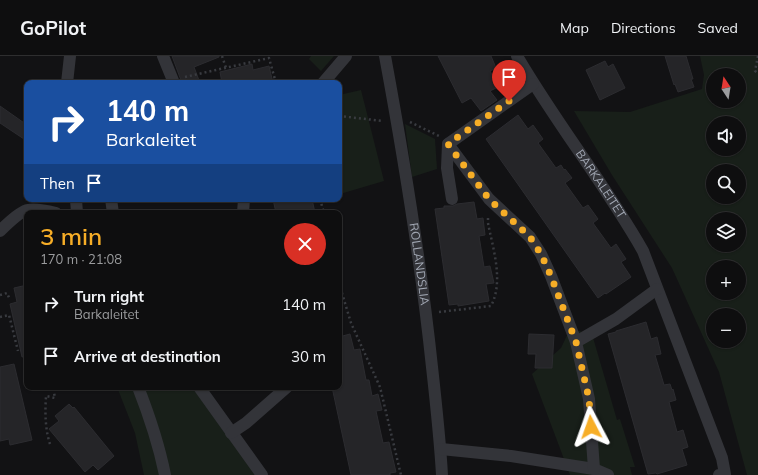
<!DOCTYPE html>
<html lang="en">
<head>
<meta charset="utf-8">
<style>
	body { margin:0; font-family:Mulish,sans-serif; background:#1c1c1d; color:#f1f3f6; height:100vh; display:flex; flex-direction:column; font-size:15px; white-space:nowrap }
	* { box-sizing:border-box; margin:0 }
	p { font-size:13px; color:#9b9c9e }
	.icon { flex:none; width:22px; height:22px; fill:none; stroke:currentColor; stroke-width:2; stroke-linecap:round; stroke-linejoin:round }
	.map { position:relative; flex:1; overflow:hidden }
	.panel { position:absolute; left:24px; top:154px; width:318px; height:180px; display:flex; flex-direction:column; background:#0e0e0f; border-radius:8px; box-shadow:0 1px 3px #0004,0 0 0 1px #2e2e2f }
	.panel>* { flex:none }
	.hud { position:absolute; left:24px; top:24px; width:318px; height:122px; border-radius:8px; box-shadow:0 1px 3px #0004,0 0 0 1px #2e2e2f; background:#1a4fa0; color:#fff; overflow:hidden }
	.needle { width:26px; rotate:348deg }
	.buttons { position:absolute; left:706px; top:12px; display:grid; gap:8px }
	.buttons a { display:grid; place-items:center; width:40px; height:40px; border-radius:50%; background:#0e0e0f; box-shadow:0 1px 3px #0004,0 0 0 1px #2e2e2f; font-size:20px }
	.pin { position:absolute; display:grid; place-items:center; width:34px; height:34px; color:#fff; margin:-41px -17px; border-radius:50% 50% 50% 0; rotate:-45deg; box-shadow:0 0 4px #0007 }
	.pin .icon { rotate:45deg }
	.me { position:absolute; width:44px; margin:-22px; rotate:356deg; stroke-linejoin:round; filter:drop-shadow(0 0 3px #0008) }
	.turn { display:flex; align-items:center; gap:14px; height:84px; padding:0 16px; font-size:18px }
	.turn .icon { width:52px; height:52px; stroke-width:2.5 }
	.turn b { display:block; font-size:28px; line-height:34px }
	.then { display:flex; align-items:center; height:38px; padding:0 16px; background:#0003; gap:8px; font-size:15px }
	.round { display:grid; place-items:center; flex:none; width:42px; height:42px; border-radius:21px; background:#1c1c1d }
	.summary { display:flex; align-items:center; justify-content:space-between; height:68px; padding:0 16px }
	h1 { font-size:24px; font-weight:600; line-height:30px; color:#f7ae27 }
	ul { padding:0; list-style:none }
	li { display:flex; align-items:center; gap:12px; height:52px; padding:0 16px }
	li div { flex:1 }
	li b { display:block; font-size:15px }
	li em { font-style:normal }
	header { display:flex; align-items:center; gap:24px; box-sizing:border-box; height:56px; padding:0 20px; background:#0e0e0f; border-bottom:1px solid #2e2e2f }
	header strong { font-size:19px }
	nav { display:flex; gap:22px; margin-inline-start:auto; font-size:14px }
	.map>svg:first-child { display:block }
	.green { fill:#181f19; fill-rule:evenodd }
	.building { fill:#252528; stroke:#2c2c30 }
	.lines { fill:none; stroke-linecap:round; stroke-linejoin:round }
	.path { stroke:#393b40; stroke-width:2.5; stroke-dasharray:2 3; stroke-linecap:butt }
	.street { stroke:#333439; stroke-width:12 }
	.route { stroke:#f7ae27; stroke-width:7; stroke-dasharray:0 12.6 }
	.labels { text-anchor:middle; stroke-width:4; stroke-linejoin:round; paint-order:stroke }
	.street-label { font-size:12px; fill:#a3a9b5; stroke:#0d0d0f }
</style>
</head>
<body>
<header>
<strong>GoPilot</strong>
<nav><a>Map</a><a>Directions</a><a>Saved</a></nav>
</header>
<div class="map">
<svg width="758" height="419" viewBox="0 0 758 419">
	<rect width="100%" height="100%" fill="#121214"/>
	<g class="green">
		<polygon points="311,0 334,0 321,15 309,3"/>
		<path d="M700,0H758V419H747L719,316L672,212L612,119L574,55L630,56L702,33L704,19ZM713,19H739V45H713ZM713,67H739V93H713ZM713,115H739V141H713ZM713,163H739V189H713ZM713,211H739V237H713ZM713,259H739V285H713Z"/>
		<polygon points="361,34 384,125 340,138 339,39"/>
		<polygon points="405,68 435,83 437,113 412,121"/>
		<polygon points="570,273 592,278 617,364 620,363 635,411 630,411 632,419 570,419 532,318 561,292"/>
		<polygon points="117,331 192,331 255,419 144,419 135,377"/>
	</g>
	<g class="building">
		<polygon points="172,0 219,0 219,1 194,11 200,27 182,27"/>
		<polygon points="438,0 491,0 496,12 490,15 498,31 490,35 497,44 481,55 471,42 462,47"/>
		<polygon points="665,0 686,0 693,23 691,23 694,31 678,36 675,28 674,29"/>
		<polygon points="605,5 608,11 613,8 625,32 600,44 586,14"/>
		<polygon points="252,8 253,14 269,10 273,27 222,27 220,16"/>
		<polygon points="0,50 27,69 27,85 0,67"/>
		<polygon points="518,59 528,73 533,69 543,83 538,87 556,112 561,109 564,114 565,113 572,122 565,127 583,152 588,149 598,163 593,167 611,192 616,188 626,203 621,206 631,221 606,238 605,237 598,242 486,83"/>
		<polygon points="273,143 312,143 315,157 276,157"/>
		<polygon points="474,146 477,163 483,162 485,179 479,180 484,211 490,210 494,227 486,228 489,245 458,250 458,248 449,249 435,153 444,152 444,150 453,150 457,148"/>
		<polygon points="27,229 27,300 22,301 10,248 17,246 14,232"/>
		<polygon points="646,266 651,283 657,281 661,298 655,299 664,329 670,328 672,334 673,333 676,344 669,346 677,376 683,374 688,391 682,393 687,409 657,418 656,417 648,418 608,278 616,276 616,275"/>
		<polygon points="350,278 354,294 360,293 366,324 369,324 372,340 378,338 382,354 376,355 383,387 389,386 396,416 390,417 390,419 351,419 332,331 339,331 339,281"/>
		<polygon points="529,278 554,279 552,312 535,312 536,298 528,298"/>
		<polygon points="14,308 32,384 10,389 9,383 0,385 0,311"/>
		<polygon points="69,348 73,352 74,351 114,400 98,414 93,409 85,416 49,373 59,365 55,360"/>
	</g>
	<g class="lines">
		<g class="path">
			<polyline points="222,0 226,12"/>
			<polyline points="758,0 755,15 758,17"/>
			<polyline points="185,21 269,2 276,27"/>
			<polyline points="339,60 383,65"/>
			<polyline points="410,66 439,80"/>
			<polyline points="320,143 324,157"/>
			<polyline points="339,227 351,267 380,331 401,419"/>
			<polyline points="0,239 7,237 10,244"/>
			<path d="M439,256L491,250C504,225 493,193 488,167V160"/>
			<polyline points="0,261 9,259 18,295"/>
			<path d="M50,388C45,373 45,356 46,340L55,342L53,331"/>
		</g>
		<g class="street">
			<polyline points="163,0 174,27"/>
			<path id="s1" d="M385,0C404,103 421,206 432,311C436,347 440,383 442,419"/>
			<path id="s2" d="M517,0C556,67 605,128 643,195L722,402L725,418L719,419"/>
			<polyline points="67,27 70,0"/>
			<polyline points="323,27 346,0"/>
			<polyline points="533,28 448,88 489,143 530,181 541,198 551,220 576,286"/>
			<polyline points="448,88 447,112 452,143"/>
			<polyline points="76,143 77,157"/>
			<polyline points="111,143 113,157"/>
			<polyline points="243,157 244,143"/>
			<path d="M0,175C6,169 20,155 28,154C36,152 48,155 56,157"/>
			<path d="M138,331C149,359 159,389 165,419"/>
			<polyline points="199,331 262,419"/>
			<polyline points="231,377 246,367 287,331"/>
			<polyline points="441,393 511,400 594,413 608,419"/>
			<polyline points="594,413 589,343 576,286 616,263 657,233"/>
		</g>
	</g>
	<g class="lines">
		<polyline class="route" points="509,45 448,88 489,143 530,181 541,198 551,220 576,286 589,343 591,371"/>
	</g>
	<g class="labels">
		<g class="street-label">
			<text dy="4" stroke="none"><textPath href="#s2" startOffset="153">BARKALEITET</textPath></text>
			<text dy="4" stroke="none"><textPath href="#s1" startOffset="211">ROLLANDSLIA</textPath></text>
		</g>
	</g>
</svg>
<div class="buttons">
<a><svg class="needle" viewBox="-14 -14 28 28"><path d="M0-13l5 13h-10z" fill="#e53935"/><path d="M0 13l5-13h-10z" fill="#9b9c9e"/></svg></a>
<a><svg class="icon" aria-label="sound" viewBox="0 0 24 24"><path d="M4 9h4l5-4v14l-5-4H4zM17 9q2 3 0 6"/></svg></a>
<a><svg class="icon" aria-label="search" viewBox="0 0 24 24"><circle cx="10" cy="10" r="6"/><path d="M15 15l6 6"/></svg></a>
<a><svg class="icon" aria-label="layers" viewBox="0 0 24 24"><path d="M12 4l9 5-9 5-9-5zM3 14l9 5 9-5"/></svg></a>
<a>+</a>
<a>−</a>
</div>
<div class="pin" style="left:509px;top:45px;background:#d93025"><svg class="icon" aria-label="arrive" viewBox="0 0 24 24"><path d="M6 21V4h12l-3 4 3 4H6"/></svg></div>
<svg class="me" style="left:591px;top:371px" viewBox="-20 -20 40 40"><path d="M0-17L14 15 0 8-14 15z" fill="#f7ae27" stroke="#fff" stroke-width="4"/></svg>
<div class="hud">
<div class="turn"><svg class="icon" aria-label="right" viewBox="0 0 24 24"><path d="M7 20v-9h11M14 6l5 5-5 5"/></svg><div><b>140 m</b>Barkaleitet</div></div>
<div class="then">Then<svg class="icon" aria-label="arrive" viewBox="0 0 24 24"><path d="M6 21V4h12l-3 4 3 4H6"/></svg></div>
</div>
<section class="panel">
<div class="summary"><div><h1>3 min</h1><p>170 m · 21:08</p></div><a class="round" style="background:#d93025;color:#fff"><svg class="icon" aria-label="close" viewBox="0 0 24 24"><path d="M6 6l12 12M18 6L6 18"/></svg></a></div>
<ul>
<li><svg class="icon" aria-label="right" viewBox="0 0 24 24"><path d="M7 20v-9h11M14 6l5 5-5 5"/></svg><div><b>Turn right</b><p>Barkaleitet</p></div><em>140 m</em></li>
<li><svg class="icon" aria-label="arrive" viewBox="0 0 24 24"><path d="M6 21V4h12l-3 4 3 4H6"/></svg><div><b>Arrive at destination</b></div><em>30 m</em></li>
</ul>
</section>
</div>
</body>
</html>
